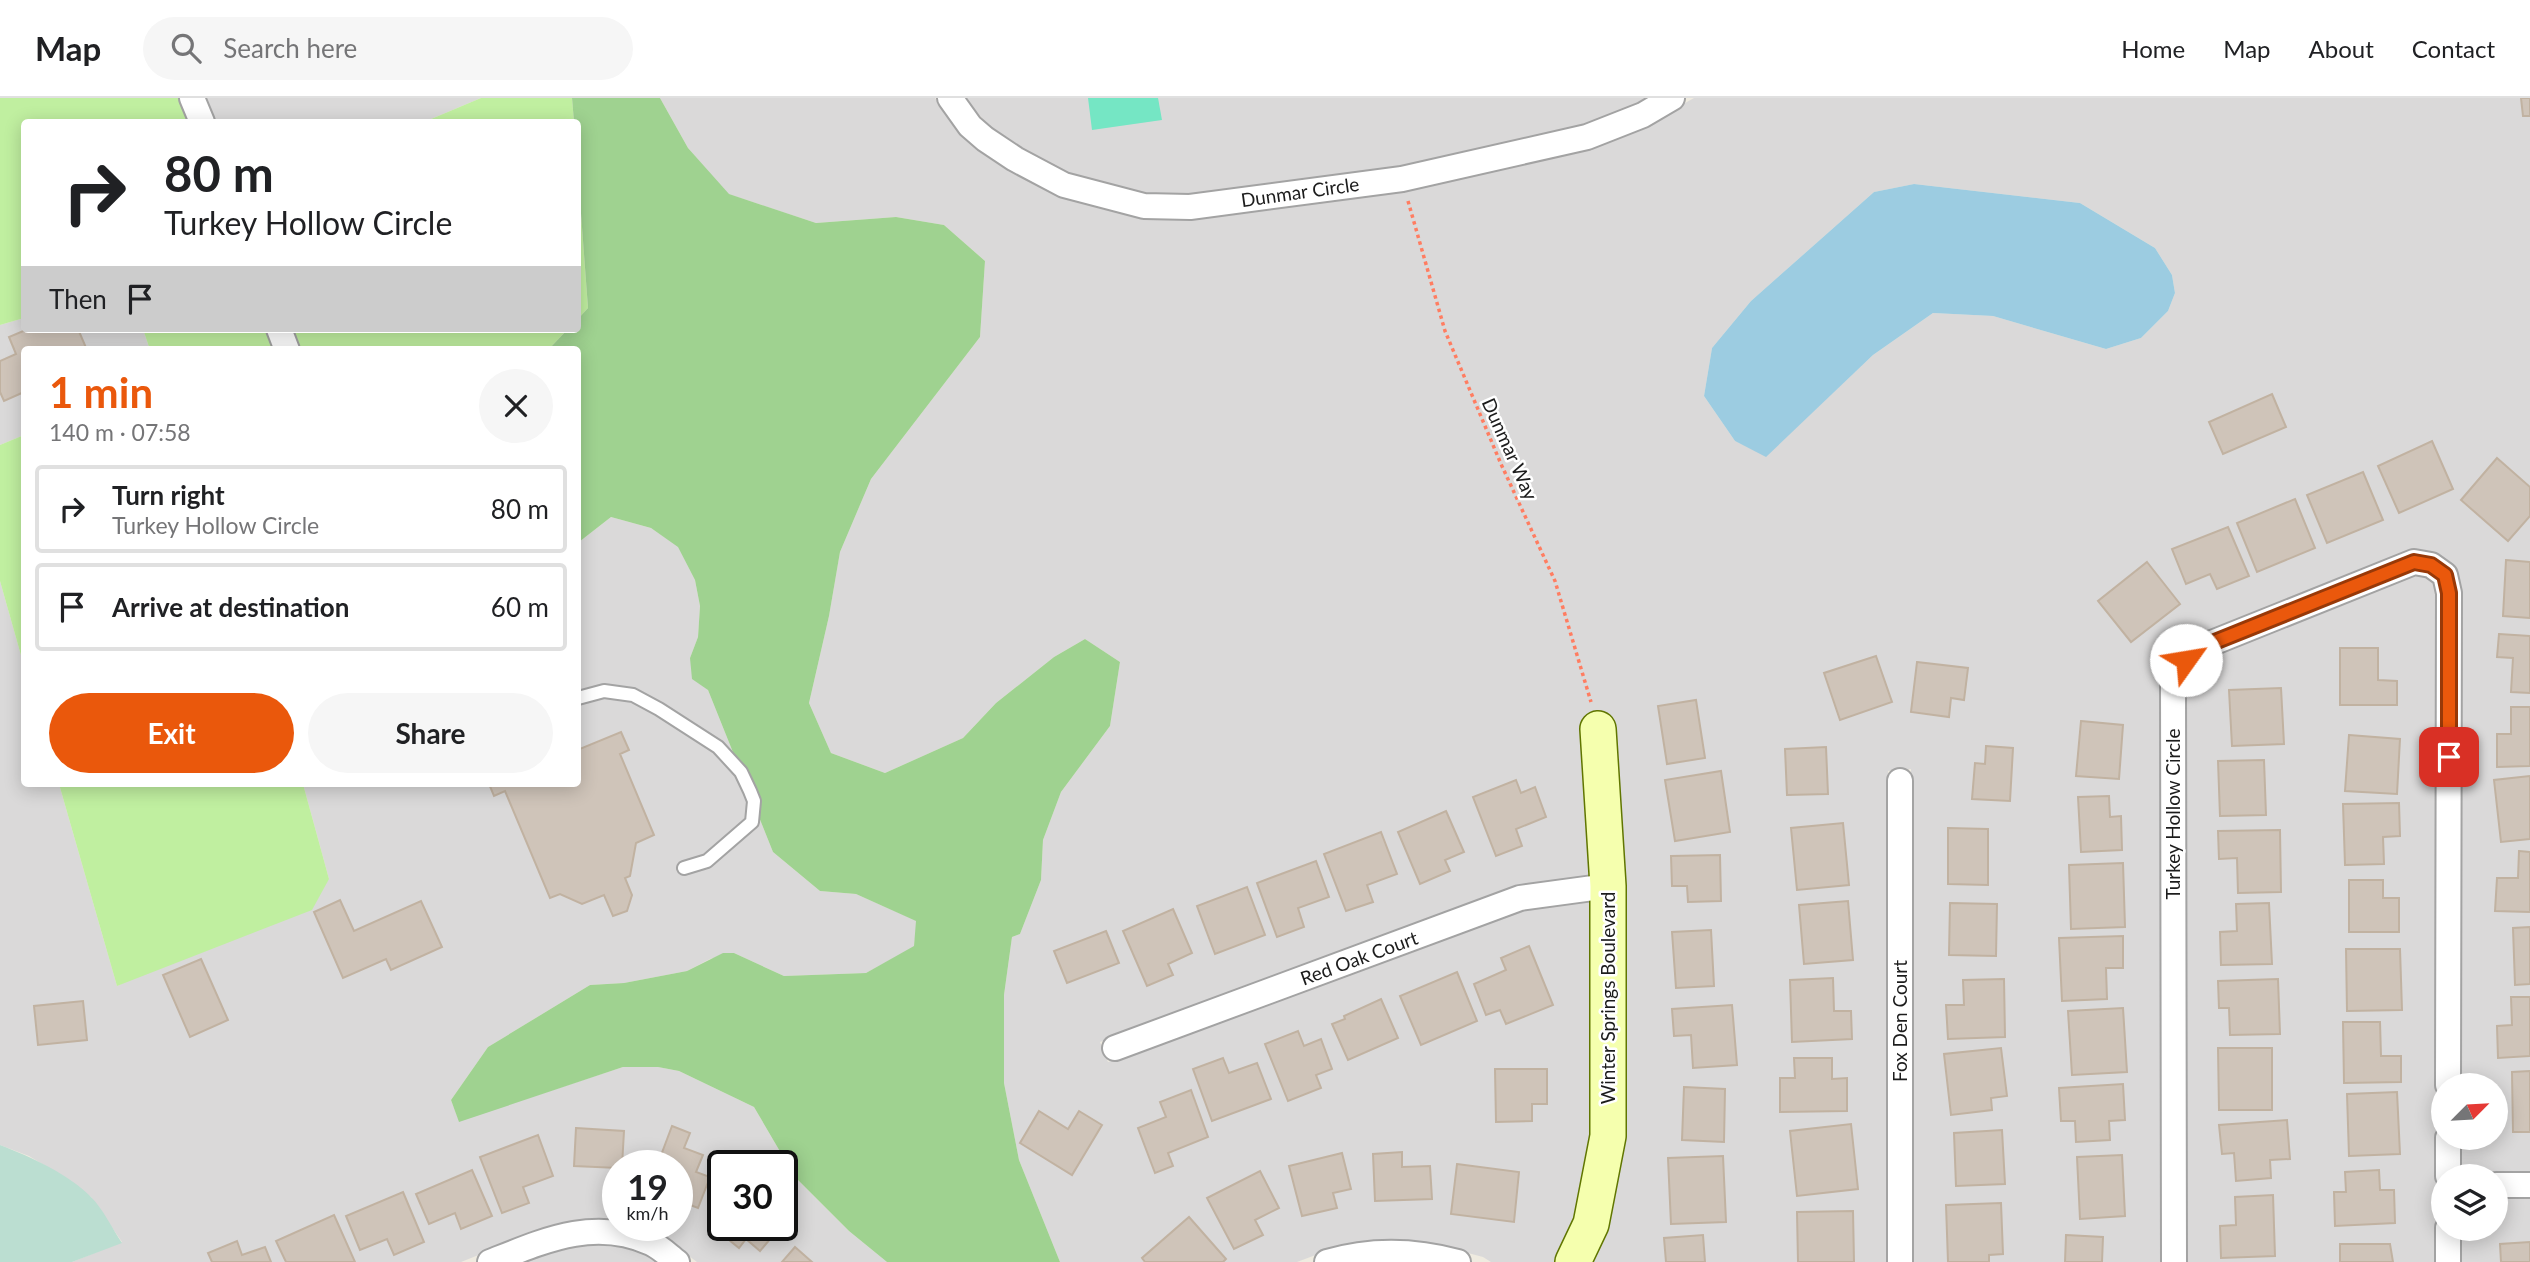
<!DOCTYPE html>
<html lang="en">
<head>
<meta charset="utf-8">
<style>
	body { margin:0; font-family:Lato,sans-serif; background:#f6f6f6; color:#202124; height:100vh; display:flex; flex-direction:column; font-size:26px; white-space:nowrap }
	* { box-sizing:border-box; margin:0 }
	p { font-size:23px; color:#757577 }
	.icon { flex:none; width:38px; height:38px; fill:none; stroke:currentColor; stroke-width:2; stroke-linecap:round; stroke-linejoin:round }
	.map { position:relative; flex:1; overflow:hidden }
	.panel { position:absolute; left:21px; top:248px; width:560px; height:441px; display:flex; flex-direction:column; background:#fff; border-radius:7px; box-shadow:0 4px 18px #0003 }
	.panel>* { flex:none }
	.banner { position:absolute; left:21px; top:21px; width:560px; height:214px; border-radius:7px; box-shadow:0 4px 18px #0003; background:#fff; color:#202124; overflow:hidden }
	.needle { width:46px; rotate:66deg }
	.buttons { position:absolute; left:2431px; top:975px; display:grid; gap:14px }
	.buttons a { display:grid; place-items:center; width:77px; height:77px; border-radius:50%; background:#fff; box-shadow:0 4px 18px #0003; font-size:35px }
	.speed { position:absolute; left:602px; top:1052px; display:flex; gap:14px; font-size:35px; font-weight:700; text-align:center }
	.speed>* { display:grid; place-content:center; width:91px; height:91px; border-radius:50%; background:#fff; box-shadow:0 4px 18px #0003; line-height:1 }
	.speed small { font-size:18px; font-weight:400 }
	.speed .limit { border:4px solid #111; border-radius:10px; background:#fff; color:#111 }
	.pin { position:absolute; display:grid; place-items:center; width:60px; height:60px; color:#fff; margin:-30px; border-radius:14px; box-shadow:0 4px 10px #0006 }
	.me { position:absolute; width:77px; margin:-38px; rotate:58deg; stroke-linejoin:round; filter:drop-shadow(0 0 5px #0008) }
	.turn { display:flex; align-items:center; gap:24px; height:147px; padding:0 28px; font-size:32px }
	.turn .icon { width:91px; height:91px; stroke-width:2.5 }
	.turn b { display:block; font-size:49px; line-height:60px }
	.then { display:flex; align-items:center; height:66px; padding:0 28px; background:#0003; gap:14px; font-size:26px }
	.round { display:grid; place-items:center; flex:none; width:74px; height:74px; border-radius:37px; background:#f6f6f6 }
	.overview { display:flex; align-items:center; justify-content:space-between; height:119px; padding:0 28px }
	h1 { font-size:42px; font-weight:700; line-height:52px; color:#ea580c }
	.button { display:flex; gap:14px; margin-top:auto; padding:14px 28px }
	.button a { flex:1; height:80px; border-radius:42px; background:#ea580c; color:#fff; font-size:28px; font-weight:700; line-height:80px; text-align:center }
	.button a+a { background:#f6f6f6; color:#202124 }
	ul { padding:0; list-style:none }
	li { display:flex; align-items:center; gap:21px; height:88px; margin:0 14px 10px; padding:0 14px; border:4px solid #e0e0e0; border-radius:7px }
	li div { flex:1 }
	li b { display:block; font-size:26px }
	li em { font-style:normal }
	header { display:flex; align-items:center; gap:42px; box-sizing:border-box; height:98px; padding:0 35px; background:#fff; border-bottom:2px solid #e0e0e0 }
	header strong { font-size:33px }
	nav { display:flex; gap:38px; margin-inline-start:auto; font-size:24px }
	.search { width:490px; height:63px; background:#f6f6f6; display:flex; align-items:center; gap:18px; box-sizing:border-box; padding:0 24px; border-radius:38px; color:#757577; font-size:26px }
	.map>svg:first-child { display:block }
	.residential { fill:#dad9d9; fill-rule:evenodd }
	.grass { fill:#c0efa0 }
	.forest { fill:#9fd290 }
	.wetland { fill:#bbded1 }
	.pitch { fill:#75e6c4 }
	.water { fill:#9ccce1 }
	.building { fill:#cfc4b9; stroke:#c1b2a1; stroke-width:2 }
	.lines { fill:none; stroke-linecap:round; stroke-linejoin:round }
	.lane-casing { stroke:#a3a3a3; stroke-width:16 }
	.street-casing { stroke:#a3a3a3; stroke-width:28 }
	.secondary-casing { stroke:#607600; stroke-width:38 }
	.path { stroke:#ff7d61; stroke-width:3.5; stroke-dasharray:3.5 3.5; stroke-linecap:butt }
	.lane { stroke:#fff; stroke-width:12 }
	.street { stroke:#fff; stroke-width:24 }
	.secondary { stroke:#f5ffae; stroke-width:35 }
	.route-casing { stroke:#983908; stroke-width:18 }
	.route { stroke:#ea580c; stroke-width:12 }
	.labels { text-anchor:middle; stroke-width:5; stroke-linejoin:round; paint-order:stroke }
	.street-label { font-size:19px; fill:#1c1c1c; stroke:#fff }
</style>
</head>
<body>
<header>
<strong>Map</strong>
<div class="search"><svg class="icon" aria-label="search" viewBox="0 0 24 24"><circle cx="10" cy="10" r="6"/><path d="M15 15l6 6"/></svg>Search here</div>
<nav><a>Home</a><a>Map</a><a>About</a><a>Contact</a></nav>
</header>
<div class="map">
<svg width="2530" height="1164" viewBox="0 0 2530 1164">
	<rect width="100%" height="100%" fill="#efebe0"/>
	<g class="residential">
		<polygon points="206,0 481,0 424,24 215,24"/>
		<path d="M660,0H935L961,36L977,50L1007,70L1059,98L1085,106L1142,119L1166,120H1190L1402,92L1590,50L1646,27L1694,0H2530V1076H2460V1040H2496V987H2460L2461,494L2453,468L2439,457L2416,453L2209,535L2179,554L2163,579L2162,1164H1913L1911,671L1888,673V1164H1585L1603,1127L1621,1036V776L1608,618L1585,622L1595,779L1516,790L1100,944L1108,964L1522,811L1596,801V1037L1580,1123L1560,1164H1491L1483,1159L1438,1147L1385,1142L1329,1152L1297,1164H1060L1019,1062L1004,985V897L1012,839L1020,836L1041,782L1043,742L1061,694L1110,628L1120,564L1085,541L1054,559L996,605L963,640L885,675L831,655L809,605L829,518L840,454L871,381L980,239L985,163L944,127L896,119L816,125L728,96L688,50ZM1914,86L2080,105L2155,150L2172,177L2175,195L2168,213L2141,240L2106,251L1993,218L1933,215L1873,257L1766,358L1735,343L1704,298L1712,250L1751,203L1874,94Z"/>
		<polygon points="964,0 1650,0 1585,28 1401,70 1190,98 1147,97 1070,77 1022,52 993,32"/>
		<polygon points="24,220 24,231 143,231 150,252 24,252 24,337 0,347 0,227"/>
		<path d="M611,419L651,430L678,448L695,482L700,508L698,539L690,560L708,592L773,754L820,793L856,796L917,823L914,849L866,875L784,878L734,855L710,861L687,873L624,885L590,887L488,949L451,1002L459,1023L623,969H658L679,973L754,1009L795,1079L849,1133L887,1164H697L661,1137L633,1127H677V1068H618V1124L539,1133L461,1164H72L122,1144L91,1099L62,1078L29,1058L0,1047V483L24,568V686H59L117,888L329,781L303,686H578V448L579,444ZM723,1068H782V1127H723Z"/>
		<polygon points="2414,476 2425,477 2433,483 2437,497 2436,1164 2186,1164 2185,586 2195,570 2218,555"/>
		<polygon points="2496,1098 2530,1098 2530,1164 2460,1164 2460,1131 2496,1130"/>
		<polygon points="588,1144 617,1146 645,1156 657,1164 520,1164 546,1154"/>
	</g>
	<g class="grass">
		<polygon points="0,0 179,0 188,24 24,24 24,220 0,227"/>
		<polygon points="481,0 572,0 574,24 424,24"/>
		<polygon points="578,75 588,210 578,221"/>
		<polygon points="143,231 266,231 273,252 150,252"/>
		<polygon points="292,231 568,231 548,252 300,252"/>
		<polygon points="24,337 24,568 0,483 0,347"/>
		<polygon points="59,686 303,686 329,781 312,812 117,888"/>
	</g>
	<polygon class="forest" points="572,0 660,0 688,50 729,96 816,125 896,119 944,127 985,163 980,239 871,381 840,454 829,518 809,605 831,655 885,675 963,640 996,605 1054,559 1085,541 1120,564 1110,628 1061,694 1043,742 1041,782 1020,836 1012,839 1004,897 1004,985 1019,1062 1060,1164 887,1164 849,1133 795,1079 754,1009 679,973 658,969 623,969 459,1024 451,1002 488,949 590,887 624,885 687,873 723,855 734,855 784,878 866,875 914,848 916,823 856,796 820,793 773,754 708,592 692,581 690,560 698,539 700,508 695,482 678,449 651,430 611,419 579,444 578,448 578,252 548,252 568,231 578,231 578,221 588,210 578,75 578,24 574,24"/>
	<path class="wetland" d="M0,1047C31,1059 67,1075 91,1099C103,1111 112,1130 122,1145L72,1164H0Z"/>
	<polygon class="pitch" points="1088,0 1158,0 1162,22 1092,32"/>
	<polygon class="water" points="1914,86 2080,105 2155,150 2172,177 2175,195 2168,213 2141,240 2106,251 1993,218 1933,215 1873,257 1766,359 1735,343 1704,298 1712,250 1751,203 1874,94"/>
	<g class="building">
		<polygon points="2521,0 2530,0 2530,18 2523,18"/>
		<polygon points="28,231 78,231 87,252 24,252 24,294 4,303 0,294 0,263 16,256 9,239"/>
		<polygon points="2272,296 2286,329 2223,356 2209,324"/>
		<polygon points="2432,343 2453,391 2399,415 2378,368"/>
		<polygon points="2497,360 2530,389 2530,418 2508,443 2461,402"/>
		<polygon points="2363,374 2383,422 2327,445 2307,397"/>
		<polygon points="2295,401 2315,450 2257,474 2237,425"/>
		<polygon points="2228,429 2249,478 2217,491 2210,476 2186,486 2172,451"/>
		<polygon points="2506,462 2530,464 2530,520 2503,518"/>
		<polygon points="2147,464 2180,506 2131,544 2098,503"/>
		<polygon points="2499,536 2530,538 2530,595 2511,594 2513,560 2497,559"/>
		<polygon points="2340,550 2378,550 2378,582 2397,583 2397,607 2340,607"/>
		<polygon points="1876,558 1892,604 1840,622 1824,575"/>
		<polygon points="1917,564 1968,570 1964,602 1951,600 1949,619 1911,614"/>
		<polygon points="2281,590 2284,646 2232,648 2229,592"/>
		<polygon points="1696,602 1705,660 1667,666 1658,608"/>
		<polygon points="2511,609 2530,609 2530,668 2497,669 2497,636 2511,636"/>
		<polygon points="2081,623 2123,627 2119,681 2076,678"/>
		<polygon points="621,634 629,652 620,656 654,737 636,745 630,778 625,780 632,797 627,813 613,818 604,797 582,806 560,796 550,800 505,693 494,698 489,686 578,686 578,650 580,651"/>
		<polygon points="2349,637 2400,641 2397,696 2345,693"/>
		<polygon points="1986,648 2013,650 2010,703 1972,701 1975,665 1985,666"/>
		<polygon points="1826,649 1828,696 1787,697 1785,651"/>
		<polygon points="2264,662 2266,717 2220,718 2218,663"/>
		<polygon points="1721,673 1730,734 1675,743 1665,682"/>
		<polygon points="2530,678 2530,741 2501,744 2494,682"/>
		<polygon points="1516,682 1521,695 1535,689 1546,719 1516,731 1522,748 1496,758 1473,699"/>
		<polygon points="2109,698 2110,719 2121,718 2122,752 2081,754 2078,699"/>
		<polygon points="2399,705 2400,738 2383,739 2384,766 2345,767 2343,706"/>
		<polygon points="1446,713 1464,754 1445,762 1450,773 1420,786 1398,734"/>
		<polygon points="1843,725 1849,787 1797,792 1791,730"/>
		<polygon points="1948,730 1988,731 1988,787 1948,786"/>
		<polygon points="2280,732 2281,794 2238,795 2237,760 2219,761 2218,733"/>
		<polygon points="1381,734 1397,776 1367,787 1373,804 1346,813 1324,756"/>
		<polygon points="2519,753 2530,754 2530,814 2495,813 2497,780 2518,780"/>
		<polygon points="1720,757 1721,803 1688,804 1687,788 1672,788 1671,758"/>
		<polygon points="1316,763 1329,799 1298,810 1304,829 1277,839 1257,785"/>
		<polygon points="2123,765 2125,829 2071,831 2069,767"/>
		<polygon points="2349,782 2383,782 2383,800 2399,800 2399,834 2349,834"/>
		<polygon points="1247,789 1265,837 1215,856 1197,808"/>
		<polygon points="340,802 354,833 421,803 442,849 391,872 386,861 343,880 314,814"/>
		<polygon points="1848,803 1853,862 1804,866 1799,807"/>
		<polygon points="1950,805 1997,806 1996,858 1949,857"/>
		<polygon points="2269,805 2272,866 2221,867 2220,834 2237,833 2236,806"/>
		<polygon points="1173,811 1192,855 1168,866 1173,877 1147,888 1123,833"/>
		<polygon points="2530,829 2530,886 2515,887 2513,830"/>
		<polygon points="1711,832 1714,888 1676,890 1672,834"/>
		<polygon points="1106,833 1119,865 1067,885 1054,853"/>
		<polygon points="2123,838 2123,870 2106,870 2107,901 2062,903 2059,840"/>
		<polygon points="1529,848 1553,907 1506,926 1500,912 1486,917 1474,886 1506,872 1501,860"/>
		<polygon points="2346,851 2400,851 2402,912 2347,913"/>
		<polygon points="201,861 228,922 190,939 163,877"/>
		<polygon points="1457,874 1477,923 1421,947 1400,898"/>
		<polygon points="1833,880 1834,913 1851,913 1852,941 1792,944 1790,882"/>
		<polygon points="2004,881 2005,939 1948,941 1946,907 1964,907 1963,882"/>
		<polygon points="2278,881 2280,936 2230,937 2229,910 2219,910 2218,883"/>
		<polygon points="2511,899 2530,899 2530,958 2498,960 2497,928 2512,927"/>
		<polygon points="1381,901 1398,940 1348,962 1332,926 1345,921 1344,918"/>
		<polygon points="83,903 87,942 38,947 34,908"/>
		<polygon points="1732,907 1737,967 1693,970 1691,937 1674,938 1672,911"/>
		<polygon points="2123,910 2127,974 2072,977 2068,913"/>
		<polygon points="2343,924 2380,924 2381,958 2401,958 2401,984 2344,985"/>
		<polygon points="1298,933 1304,948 1321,941 1332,971 1316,977 1321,990 1288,1003 1265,946"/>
		<polygon points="2001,950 2007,998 1991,1000 1992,1012 1951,1017 1944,956"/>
		<polygon points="2218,950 2272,950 2272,1012 2219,1012"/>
		<polygon points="1223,960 1229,975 1257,965 1271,1001 1212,1023 1193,971"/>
		<polygon points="1794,960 1832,960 1832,981 1847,980 1847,1013 1780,1014 1780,980 1795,980"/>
		<polygon points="1495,971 1547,971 1547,1006 1532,1006 1532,1023 1496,1024"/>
		<polygon points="2530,973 2530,1034 2513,1034 2512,974"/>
		<polygon points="2123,986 2125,1022 2109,1023 2110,1042 2076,1044 2075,1023 2061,1023 2059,990"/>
		<polygon points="1684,989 1725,991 1724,1044 1682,1042"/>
		<polygon points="1191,992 1208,1039 1168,1055 1173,1068 1155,1075 1138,1030 1166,1019 1160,1004"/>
		<polygon points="2397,994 2400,1056 2349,1058 2347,996"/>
		<polygon points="1039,1013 1068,1031 1079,1013 1102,1027 1072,1077 1020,1045"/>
		<polygon points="2287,1022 2290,1061 2270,1062 2271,1080 2236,1083 2234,1055 2222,1056 2219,1027"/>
		<polygon points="1851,1026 1858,1091 1797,1098 1790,1033"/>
		<polygon points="672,1028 690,1035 684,1050 703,1057 696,1074 710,1079 698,1110 677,1102 677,1068 657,1068"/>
		<polygon points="576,1030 624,1033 622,1068 618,1068 618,1070 574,1068"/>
		<polygon points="2002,1032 2005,1086 1956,1088 1954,1035"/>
		<polygon points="538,1037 553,1078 523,1089 529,1105 502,1115 480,1059"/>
		<polygon points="1402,1054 1402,1069 1430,1068 1432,1101 1375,1103 1373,1056"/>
		<polygon points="1342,1055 1351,1091 1333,1095 1337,1110 1302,1118 1289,1068"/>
		<polygon points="2122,1057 2125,1118 2080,1121 2077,1059"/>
		<polygon points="1723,1058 1726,1124 1671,1126 1668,1060"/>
		<polygon points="1457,1066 1519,1074 1514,1124 1451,1116"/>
		<polygon points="472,1072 492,1118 461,1131 455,1115 429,1126 416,1096"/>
		<polygon points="2379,1072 2380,1092 2394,1092 2395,1125 2335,1128 2334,1094 2346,1094 2345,1074"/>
		<polygon points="1260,1073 1279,1110 1255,1122 1263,1137 1234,1151 1207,1100"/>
		<polygon points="403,1094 424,1144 394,1157 387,1141 360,1152 346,1118"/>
		<polygon points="2273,1097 2275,1158 2221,1160 2220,1128 2236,1127 2235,1099"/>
		<polygon points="2001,1105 2003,1156 1989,1157 1989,1164 1948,1164 1946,1107"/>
		<polygon points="1853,1113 1854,1164 1798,1164 1797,1114"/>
		<polygon points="723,1114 723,1127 782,1127 760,1153 746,1141 739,1150 712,1128"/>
		<polygon points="334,1117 355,1164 286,1164 276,1143"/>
		<polygon points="1189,1119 1226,1161 1223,1164 1145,1164 1142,1160"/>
		<polygon points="1703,1137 1705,1164 1666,1164 1664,1140"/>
		<polygon points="2066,1137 2103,1139 2102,1164 2065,1164"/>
		<polygon points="237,1143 242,1157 265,1149 271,1164 212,1164 208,1155"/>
		<polygon points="2530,1144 2530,1164 2501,1164 2500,1146"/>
		<polygon points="2340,1146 2390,1146 2393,1164 2340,1164"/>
		<polygon points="795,1149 812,1164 782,1164"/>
	</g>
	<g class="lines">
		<defs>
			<polyline id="lane" points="578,600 604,593 633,597 659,611 718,649 741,674 750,693 754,703 752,724 707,763 684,770"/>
			<g id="street">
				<polyline points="192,0 202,24"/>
				<polyline points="950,0 970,28 985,41 1015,61 1064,87 1144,108 1190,109 1402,81 1587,39 1643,17 1672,0"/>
				<polyline points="279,231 287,252"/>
				<polyline points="1900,683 1900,1164"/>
				<polyline points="1115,950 1520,800 1608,788"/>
				<polyline points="2448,1078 2448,1040"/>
				<polyline points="2496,1087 2530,1087"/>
				<polyline points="2448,1130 2448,1164"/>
				<path d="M490,1164C543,1143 594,1119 651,1145C660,1149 669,1158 677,1164"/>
				<path d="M1327,1164C1371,1151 1414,1152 1458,1164"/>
				<polyline points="2174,1164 2173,584 2186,562 2212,545 2414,464 2431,467 2445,477 2449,495 2448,987"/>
			</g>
			<polyline id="secondary" points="1573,1164 1591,1126 1608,1038 1608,788 1598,631"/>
		</defs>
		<use href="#lane" class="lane-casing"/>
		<use href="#street" class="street-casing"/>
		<use href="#secondary" class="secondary-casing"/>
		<polyline class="path" points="1408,103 1445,233 1501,366 1555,483 1591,604"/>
		<use href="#lane" class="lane"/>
		<use href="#street" class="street"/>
		<use href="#secondary" class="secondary"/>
	</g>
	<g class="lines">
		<defs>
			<polyline id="route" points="2186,562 2212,545 2414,464 2431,467 2445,477 2449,495 2449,659"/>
		</defs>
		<use href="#route" class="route-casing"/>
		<use href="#route" class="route"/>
	</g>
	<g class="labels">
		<g class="street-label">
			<text transform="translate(1300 94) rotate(-8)" y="7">Dunmar Circle</text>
			<text transform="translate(1510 351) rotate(66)" y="7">Dunmar Way</text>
			<text transform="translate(2173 716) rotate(-90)" y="7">Turkey Hollow Circle</text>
			<text transform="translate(1359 860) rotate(-20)" y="7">Red Oak Court</text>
			<text transform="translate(1608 900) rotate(-90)" y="7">Winter Springs Boulevard</text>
			<text transform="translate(1900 923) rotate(-90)" y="7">Fox Den Court</text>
		</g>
	</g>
</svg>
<div class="buttons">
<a><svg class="needle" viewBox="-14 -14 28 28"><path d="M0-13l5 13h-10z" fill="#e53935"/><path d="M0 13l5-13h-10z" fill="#757577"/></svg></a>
<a><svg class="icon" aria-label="layers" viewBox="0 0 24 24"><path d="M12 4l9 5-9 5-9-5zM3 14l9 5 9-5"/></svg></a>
</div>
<div class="speed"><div>19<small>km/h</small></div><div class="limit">30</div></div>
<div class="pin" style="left:2449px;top:659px;background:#d93025"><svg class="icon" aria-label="arrive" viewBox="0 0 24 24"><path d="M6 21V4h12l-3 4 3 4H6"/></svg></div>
<svg class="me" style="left:2186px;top:562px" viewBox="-20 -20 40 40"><circle r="19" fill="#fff"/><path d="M0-13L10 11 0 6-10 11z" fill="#ea580c"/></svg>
<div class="banner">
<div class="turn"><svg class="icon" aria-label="right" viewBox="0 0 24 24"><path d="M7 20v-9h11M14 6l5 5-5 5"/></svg><div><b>80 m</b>Turkey Hollow Circle</div></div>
<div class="then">Then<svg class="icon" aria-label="arrive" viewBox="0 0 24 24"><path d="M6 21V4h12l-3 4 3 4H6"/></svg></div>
</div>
<section class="panel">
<div class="overview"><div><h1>1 min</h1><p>140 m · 07:58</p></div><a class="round"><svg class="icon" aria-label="close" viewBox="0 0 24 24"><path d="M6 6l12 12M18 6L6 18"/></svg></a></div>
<ul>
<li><svg class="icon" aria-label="right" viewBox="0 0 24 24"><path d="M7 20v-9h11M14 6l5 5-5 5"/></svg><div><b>Turn right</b><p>Turkey Hollow Circle</p></div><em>80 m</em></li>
<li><svg class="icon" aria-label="arrive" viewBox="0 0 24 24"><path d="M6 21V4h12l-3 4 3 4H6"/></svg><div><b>Arrive at destination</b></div><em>60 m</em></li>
</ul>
<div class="button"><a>Exit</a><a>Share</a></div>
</section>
</div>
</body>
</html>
